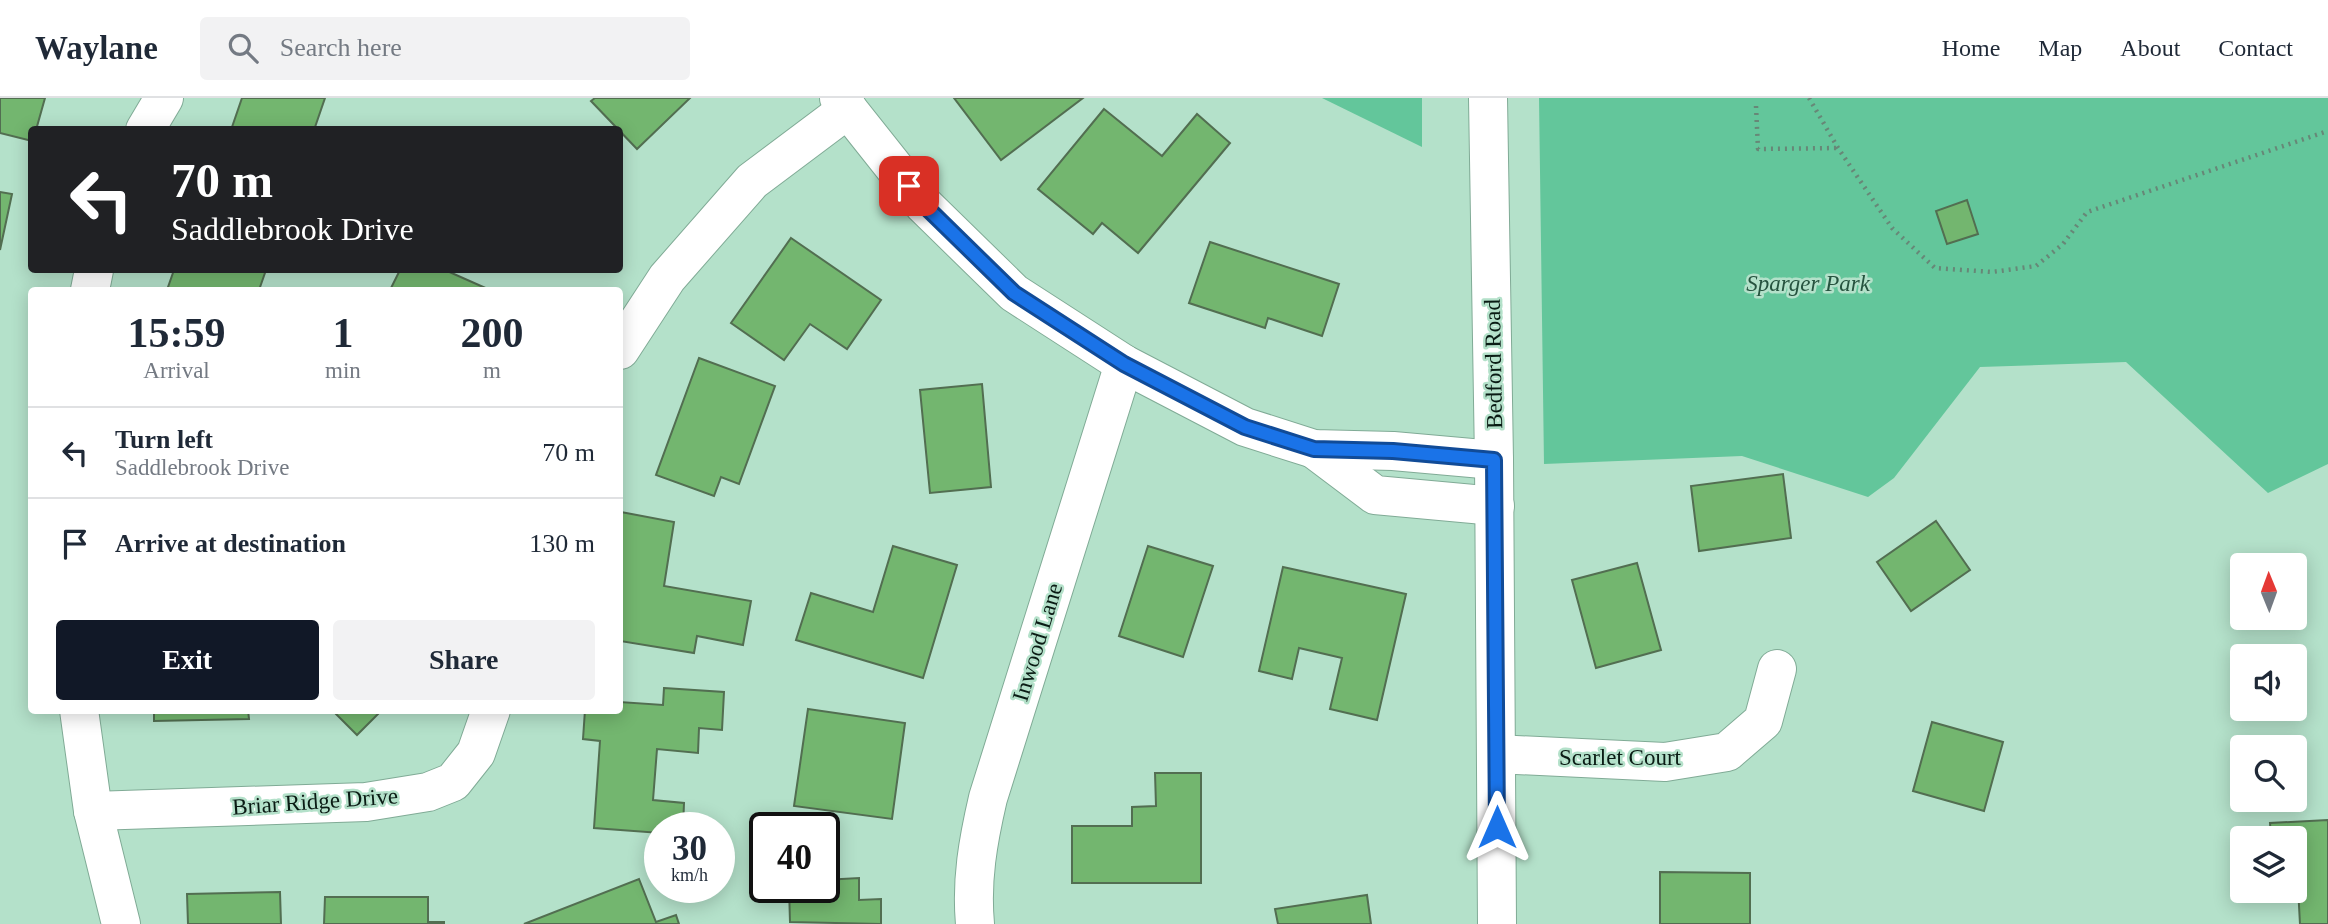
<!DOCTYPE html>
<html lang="en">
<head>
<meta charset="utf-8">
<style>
	body { margin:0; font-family:"Times New Roman",serif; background:#f2f2f3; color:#1f2937; height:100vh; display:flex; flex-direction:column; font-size:26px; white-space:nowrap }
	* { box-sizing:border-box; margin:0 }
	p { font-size:23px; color:#747a83 }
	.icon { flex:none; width:38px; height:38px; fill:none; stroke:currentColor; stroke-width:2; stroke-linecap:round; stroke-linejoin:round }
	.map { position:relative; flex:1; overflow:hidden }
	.side { position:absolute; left:28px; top:189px; width:595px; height:427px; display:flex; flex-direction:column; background:#fff; border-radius:7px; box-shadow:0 4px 18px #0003 }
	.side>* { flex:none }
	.banner { position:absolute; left:28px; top:28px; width:595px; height:147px; border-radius:7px; box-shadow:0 4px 18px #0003; background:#202124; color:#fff; overflow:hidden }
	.needle { width:46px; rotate:359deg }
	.tools { position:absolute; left:2230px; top:455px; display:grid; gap:14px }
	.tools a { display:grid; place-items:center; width:77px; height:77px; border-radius:7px; background:#fff; box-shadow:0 4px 18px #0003; font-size:35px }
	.speed { position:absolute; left:644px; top:714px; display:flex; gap:14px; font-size:35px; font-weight:700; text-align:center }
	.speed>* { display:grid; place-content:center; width:91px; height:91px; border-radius:50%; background:#fff; box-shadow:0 4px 18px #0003; line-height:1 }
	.speed small { font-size:18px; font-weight:400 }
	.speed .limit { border:4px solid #111; border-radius:10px; background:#fff; color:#111 }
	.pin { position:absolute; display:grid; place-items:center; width:60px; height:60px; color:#fff; margin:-30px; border-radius:14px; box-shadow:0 4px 10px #0006 }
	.me { position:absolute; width:77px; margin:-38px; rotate:0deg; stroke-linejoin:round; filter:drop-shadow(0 0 5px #0008) }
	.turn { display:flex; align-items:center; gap:24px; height:147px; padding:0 28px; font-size:32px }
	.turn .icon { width:91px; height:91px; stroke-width:2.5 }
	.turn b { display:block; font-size:49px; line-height:60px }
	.eta { display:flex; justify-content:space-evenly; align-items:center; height:119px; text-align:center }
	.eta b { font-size:42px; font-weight:700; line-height:49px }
	.button { display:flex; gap:14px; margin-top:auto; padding:14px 28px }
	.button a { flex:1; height:80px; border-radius:7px; background:#111827; color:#fff; font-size:28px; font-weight:700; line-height:80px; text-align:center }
	.button a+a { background:#f2f2f3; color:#1f2937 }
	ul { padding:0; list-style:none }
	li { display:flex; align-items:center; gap:21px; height:91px; padding:0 28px; border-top:2px solid #e0e1e3 }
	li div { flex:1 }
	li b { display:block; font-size:26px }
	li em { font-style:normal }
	header { display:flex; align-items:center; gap:42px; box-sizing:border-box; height:98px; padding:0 35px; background:#fff; border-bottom:2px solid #e0e1e3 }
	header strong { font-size:33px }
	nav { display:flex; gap:38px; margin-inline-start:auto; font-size:24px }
	.search { width:490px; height:63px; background:#f2f2f3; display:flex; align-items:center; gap:18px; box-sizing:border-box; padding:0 24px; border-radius:7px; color:#747a83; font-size:26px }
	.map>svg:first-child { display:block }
	.green { fill:#63c69b }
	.building { fill:#73b66f; stroke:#526e51; stroke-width:2 }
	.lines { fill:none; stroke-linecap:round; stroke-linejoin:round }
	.minor-casing { stroke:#80ab96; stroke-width:40 }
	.tertiary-casing { stroke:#80ab96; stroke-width:40 }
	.path { stroke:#678777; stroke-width:4.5; stroke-dasharray:2 5; stroke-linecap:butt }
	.minor { stroke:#fff; stroke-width:38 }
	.tertiary { stroke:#fff; stroke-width:38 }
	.route-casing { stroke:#114b97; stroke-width:18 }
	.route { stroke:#1a73e8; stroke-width:12 }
	.labels { text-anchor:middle; stroke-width:5; stroke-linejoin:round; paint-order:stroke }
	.park-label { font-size:23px; font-style:italic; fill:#26533f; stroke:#b4e1ca }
	.street-label { font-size:23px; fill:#0a1b14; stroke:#b4e1ca }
</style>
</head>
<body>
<header>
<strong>Waylane</strong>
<div class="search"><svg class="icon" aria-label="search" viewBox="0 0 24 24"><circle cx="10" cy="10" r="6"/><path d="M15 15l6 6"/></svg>Search here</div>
<nav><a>Home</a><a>Map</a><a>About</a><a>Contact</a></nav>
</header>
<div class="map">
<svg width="2328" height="826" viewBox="0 0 2328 826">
	<rect width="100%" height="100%" fill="#b4e1ca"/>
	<g class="green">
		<polygon points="1322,0 1422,0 1422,49"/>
		<polygon points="1539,0 2328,0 2328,366 2268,395 2126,264 1980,269 1894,380 1868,399 1742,358 1544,366"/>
	</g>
	<g class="building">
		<polygon points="0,0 45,0 36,32 32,32 32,43 0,35"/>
		<polygon points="242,0 325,0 314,32 231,32"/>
		<polygon points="595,0 690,0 637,51 591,3"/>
		<polygon points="954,0 1083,0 1001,62"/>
		<polygon points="1104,11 1162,58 1197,16 1230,45 1138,155 1102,125 1093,136 1038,91"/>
		<polygon points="0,94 12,96 0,152"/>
		<polygon points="1967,102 1978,136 1947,146 1936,113"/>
		<polygon points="791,140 881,202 847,251 810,226 784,262 731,225"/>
		<polygon points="1210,144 1339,186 1322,238 1268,220 1265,230 1189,205"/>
		<polygon points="174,172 266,172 259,192 167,192"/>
		<polygon points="400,172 445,172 490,192 390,192"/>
		<polygon points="699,260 775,288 739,386 721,379 714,398 656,377"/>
		<polygon points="982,286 991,389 930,395 920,292"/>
		<polygon points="1783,376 1791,440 1699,453 1691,388"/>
		<polygon points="621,414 674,424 664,488 751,503 743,547 697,538 694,555 620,543"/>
		<polygon points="1936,423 1970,472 1911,513 1877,464"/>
		<polygon points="893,448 957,467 923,580 796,542 811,495 873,514"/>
		<polygon points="1148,448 1213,468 1183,559 1119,538"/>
		<polygon points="1637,465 1661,552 1596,570 1572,482"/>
		<polygon points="1283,469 1406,496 1377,622 1330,611 1342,560 1299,550 1292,581 1259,573"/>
		<polygon points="664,590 724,594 722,632 699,630 698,655 657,651 653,702 684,705 683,730 660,730 660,735 594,730 600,643 583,641 585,612 620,612 620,604 663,607"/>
		<polygon points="808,611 905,625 892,721 794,708"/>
		<polygon points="154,612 248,612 249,621 154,623"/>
		<polygon points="332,612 382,612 357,637"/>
		<polygon points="1932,624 2003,644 1984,713 1913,693"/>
		<polygon points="1155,675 1201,675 1201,785 1072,785 1072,728 1132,728 1132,709 1156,708"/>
		<polygon points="2328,722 2328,826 2300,826 2298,789 2294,789 2294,740 2271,740 2270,725"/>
		<polygon points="1660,774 1750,775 1750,826 1660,826"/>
		<polygon points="859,780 859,802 881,801 881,826 790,824 789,789 824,789 824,782"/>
		<polygon points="639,781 656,824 676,817 679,826 524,826"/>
		<polygon points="280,794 281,826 188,826 187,796"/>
		<polygon points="1367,797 1371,826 1278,826 1275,811"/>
		<polygon points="325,799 428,799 428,824 444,824 444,826 324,826"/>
	</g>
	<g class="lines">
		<defs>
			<g id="minor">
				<polyline points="839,0 924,107 1014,195 1124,266 1245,329 1314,351 1393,353 1494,362"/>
				<polyline points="145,32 164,0"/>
				<polyline points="90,192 94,172"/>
				<polyline points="620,252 667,180 752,83 848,11"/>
				<polyline points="1314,351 1375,397 1495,408"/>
				<polyline points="79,612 93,713 121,826"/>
				<polyline points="1496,656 1665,664 1727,654 1763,623 1777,571"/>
				<polyline points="93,713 366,704 428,694 453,684 476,655 491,612"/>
				<path d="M975,826C971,782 978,743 988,700L1124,266"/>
			</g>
			<polyline id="tertiary" points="1488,0 1494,362 1497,826"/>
		</defs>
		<use href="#minor" class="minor-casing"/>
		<use href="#tertiary" class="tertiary-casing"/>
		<g class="path">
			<polyline points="1809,0 1838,50 1892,130 1935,170 1992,174 2036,168 2063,146 2087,114 2328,33"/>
			<polyline points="1756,8 1758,51 1838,50"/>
		</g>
		<use href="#minor" class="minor"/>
		<use href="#tertiary" class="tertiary"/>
	</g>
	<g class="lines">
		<defs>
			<polyline id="route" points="909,88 924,107 1014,195 1124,266 1245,329 1314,351 1393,353 1494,362 1497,729"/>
		</defs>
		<use href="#route" class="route-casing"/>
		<use href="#route" class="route"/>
	</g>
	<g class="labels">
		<g class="park-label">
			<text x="1808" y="193">Sparger Park</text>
		</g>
		<g class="street-label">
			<text transform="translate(1493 266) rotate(-91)" y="8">Bedford Road</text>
			<text transform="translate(1037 544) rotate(-73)" y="8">Inwood Lane</text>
			<text x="1620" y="667">Scarlet Court</text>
			<text transform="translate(315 703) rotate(-4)" y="8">Briar Ridge Drive</text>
		</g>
	</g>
</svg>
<div class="tools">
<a><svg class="needle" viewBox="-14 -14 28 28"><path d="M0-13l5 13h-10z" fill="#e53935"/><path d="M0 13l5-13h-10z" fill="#747a83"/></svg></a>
<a><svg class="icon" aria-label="sound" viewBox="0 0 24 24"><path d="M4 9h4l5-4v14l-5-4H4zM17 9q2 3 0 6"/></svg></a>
<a><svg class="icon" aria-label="search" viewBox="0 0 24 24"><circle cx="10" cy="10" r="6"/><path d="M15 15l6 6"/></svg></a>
<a><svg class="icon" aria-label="layers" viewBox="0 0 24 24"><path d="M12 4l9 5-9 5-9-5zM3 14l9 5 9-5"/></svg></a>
</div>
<div class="speed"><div>30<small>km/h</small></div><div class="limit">40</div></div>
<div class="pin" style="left:909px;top:88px;background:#d93025"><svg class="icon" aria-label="arrive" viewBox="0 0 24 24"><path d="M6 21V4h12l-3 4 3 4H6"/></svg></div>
<svg class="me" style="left:1497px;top:729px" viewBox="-20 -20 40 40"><path d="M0-17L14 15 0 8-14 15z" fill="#1a73e8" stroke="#fff" stroke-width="4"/></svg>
<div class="banner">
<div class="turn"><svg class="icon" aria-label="left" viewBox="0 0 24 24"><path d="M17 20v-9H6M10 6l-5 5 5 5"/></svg><div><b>70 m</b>Saddlebrook Drive</div></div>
</div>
<section class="side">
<div class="eta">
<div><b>15:59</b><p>Arrival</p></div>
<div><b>1</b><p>min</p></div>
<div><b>200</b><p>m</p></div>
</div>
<ul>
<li><svg class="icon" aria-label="left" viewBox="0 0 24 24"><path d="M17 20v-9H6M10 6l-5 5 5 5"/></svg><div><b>Turn left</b><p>Saddlebrook Drive</p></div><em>70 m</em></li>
<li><svg class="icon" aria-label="arrive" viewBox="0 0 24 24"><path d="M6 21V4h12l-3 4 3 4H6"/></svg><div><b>Arrive at destination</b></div><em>130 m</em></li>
</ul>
<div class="button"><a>Exit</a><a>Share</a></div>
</section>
</div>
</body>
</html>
